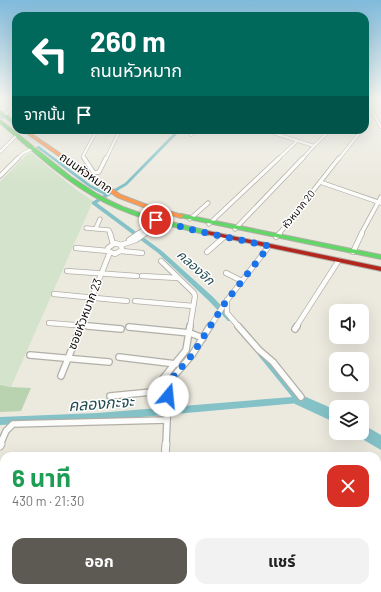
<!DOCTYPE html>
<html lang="th">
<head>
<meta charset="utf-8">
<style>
	body { margin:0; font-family:Barlow,"Noto Sans Thai",sans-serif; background:#f2f2f2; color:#222; height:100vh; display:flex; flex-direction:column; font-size:15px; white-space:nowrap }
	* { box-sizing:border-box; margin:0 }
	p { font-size:13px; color:#767676 }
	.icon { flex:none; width:22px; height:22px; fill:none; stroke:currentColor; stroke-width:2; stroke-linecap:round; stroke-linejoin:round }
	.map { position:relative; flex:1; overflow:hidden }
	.sheet { position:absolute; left:0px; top:452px; width:381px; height:140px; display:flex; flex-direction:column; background:#fff; border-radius:12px 12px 0 0; box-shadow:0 4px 16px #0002 }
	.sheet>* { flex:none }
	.top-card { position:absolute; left:12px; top:12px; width:357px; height:122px; border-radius:12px; box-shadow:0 4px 16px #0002; background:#00695c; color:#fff; overflow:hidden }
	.tools { position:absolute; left:329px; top:304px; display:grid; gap:8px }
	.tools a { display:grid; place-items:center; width:40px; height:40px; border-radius:8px; background:#fff; box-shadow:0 4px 16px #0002; font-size:20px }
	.pin { position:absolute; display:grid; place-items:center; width:34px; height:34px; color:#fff; margin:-17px; border:2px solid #fff; border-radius:50%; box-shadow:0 1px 4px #0007 }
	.me { position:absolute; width:44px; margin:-22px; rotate:17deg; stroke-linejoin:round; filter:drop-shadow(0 0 3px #0008) }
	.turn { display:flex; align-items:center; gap:14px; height:84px; padding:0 12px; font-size:18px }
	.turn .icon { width:52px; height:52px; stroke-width:2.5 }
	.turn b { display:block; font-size:28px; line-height:34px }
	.then { display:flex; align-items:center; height:38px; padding:0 12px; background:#0003; gap:8px; font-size:15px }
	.round { display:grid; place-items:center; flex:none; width:42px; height:42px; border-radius:12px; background:#f2f2f2 }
	.headline { display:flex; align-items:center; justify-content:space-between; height:68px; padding:0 12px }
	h1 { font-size:24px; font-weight:700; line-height:30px; color:#1e9e55 }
	.button { display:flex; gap:8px; margin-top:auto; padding:8px 12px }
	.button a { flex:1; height:46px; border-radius:12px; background:#5c5a53; color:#fff; font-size:16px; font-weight:700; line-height:46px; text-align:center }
	.button a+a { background:#f2f2f2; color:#222 }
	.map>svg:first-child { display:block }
	.green { fill:#d4e3cb }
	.forest { fill:#b9d2b0 }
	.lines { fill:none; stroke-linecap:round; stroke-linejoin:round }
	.canal { fill:#84c2c8; fill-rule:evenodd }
	.river { fill:#84c2c8; fill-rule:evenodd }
	.street-far4-casing { stroke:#b1afa7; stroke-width:3.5 }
	.street-far3-casing { stroke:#b1afa7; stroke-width:5 }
	.street-far2-casing { stroke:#b1afa7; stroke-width:6 }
	.street-far1-casing { stroke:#b1afa7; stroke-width:8 }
	.street-casing { stroke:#b1afa7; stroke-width:9 }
	.fast-casing { stroke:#b1afa7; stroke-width:2 }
	.slow-casing { stroke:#b1afa7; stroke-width:2 }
	.jam-casing { stroke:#b1afa7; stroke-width:2 }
	.street-far4 { stroke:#fcfcfa; stroke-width:2.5 }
	.street-far3 { stroke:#fcfcfa; stroke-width:3.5 }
	.street-far2 { stroke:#fcfcfa; stroke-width:4.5 }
	.street-far1 { stroke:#fcfcfa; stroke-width:5.5 }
	.street { stroke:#fcfcfa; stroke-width:7 }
	.fast { fill:#63d668; fill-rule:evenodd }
	.slow { fill:#ff974d; fill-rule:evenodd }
	.jam { fill:#b3261e; fill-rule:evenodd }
	.route { stroke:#1a73e8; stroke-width:7; stroke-dasharray:0 12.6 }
	.labels { text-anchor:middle; stroke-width:3; stroke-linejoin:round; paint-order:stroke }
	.far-street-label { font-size:10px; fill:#0e0c07; stroke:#fff }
	.street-label { font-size:12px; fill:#0e0c07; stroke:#fff }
	.water-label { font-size:13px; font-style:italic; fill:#224b51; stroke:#fff }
	.near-water-label { font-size:16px; font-style:italic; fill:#224b51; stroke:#fff }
</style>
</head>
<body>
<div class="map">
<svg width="381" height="592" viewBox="0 0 381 592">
	<rect width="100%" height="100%" fill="#eceadf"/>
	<polygon class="green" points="32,153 75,189 93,201 11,387 0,385 0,182 27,154"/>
	<polygon class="forest" points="0,385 11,387 31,388 21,411 0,412"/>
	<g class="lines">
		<g class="canal">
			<polygon points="0,116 4,118 2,119 0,118"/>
			<polygon points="177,130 181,130 127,185 97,203 162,251 213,297 232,317 233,319 232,321 228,321 209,301 158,253 92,204 92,202 104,195 89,187 36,147 39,146 91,185 107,193 125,183"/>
			<polygon points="260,350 262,351 301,398 302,400 301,402 299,403 97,421 0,425 0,417 97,413 292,397 258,355 257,353 258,351"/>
		</g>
		<g class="river">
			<polygon points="299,394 336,410 336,423 295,404 293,400 295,396"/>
			<polygon points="362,424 381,435 381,450 357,436 356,433 362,433"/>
		</g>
		<defs>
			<g id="street-far4">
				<polyline points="365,99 381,127"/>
				<polyline points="5,115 16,104"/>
				<polyline points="264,130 314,146 330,130"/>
				<polyline points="191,135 196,130"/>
				<polyline points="0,152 17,135"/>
				<polyline points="17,159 23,153 34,148"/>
				<polyline points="85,159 83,156 97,130"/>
				<polyline points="106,159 120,130"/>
				<polyline points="278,159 297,141"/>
				<polyline points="302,159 314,146"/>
				<polyline points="339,159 360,132 359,130"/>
			</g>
			<g id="street-far3">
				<polyline points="84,158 94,173 99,172 106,158"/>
				<polyline points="0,176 18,158"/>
				<polyline points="320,182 381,203"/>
				<polyline points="190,219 208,203"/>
				<polyline points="209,224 279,158"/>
				<polyline points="86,228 109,230 110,234"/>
				<polyline points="96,228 100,219"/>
				<polyline points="235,229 303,158"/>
				<polyline points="138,234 156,220"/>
				<polyline points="145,234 161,222"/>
				<polyline points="279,234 339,158"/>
				<polyline points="361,234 381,197"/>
			</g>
			<g id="street-far2">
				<polyline points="110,233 113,244"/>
				<polyline points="276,237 280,233"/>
				<polyline points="129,240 139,233"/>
				<polygon points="115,243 121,245 122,250 115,254 108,251 108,248"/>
				<polyline points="121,245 136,240 146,233"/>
				<polyline points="76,248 108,251"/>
				<polyline points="121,251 142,253"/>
				<polyline points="207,252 224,237"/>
				<polyline points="353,252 362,233"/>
				<polyline points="161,261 194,293 195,296 190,327"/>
				<polyline points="67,271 137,276"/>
				<polyline points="226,273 242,281"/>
				<polyline points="142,276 178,278"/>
				<polyline points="54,294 127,301"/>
				<polyline points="227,300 227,313 239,327"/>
				<polyline points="135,301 193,306"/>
				<polyline points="49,323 100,327"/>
				<polyline points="80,327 110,252"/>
				<polyline points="129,327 132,327"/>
				<polyline points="210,327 225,303 269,246"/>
				<polyline points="296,327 339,260"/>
			</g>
			<g id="street-far1">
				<polyline points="88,326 121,329"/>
				<polyline points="238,326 259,350 273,362 301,397"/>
				<polyline points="129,327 190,333 203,338"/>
				<polyline points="295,329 297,326"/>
				<polyline points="30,355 109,362"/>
				<polyline points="119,357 176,364"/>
				<polyline points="61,376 81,326"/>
				<polyline points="110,396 152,392 186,350 190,326"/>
				<polyline points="0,445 6,431 13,424 167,420"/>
				<polyline points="166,445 168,396 174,376 192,355 210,326"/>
			</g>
			<g id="street">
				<polyline points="0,446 1,444"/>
				<polyline points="165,456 166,444"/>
				<polyline points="62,588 62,592"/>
				<polyline points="163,588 163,592"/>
				<polyline points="238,588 238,592"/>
				<polyline points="282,588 283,592"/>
			</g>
			<g id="fast">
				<polygon points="0,111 16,122 16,125 0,114"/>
				<path d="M0,120L71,177L97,194L110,201L123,207L151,217L208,231L211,233L208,235C169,226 128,217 93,196C59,176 30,148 0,123Z"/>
				<polygon points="181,214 381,255 381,259 179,217 179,216"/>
			</g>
			<polygon id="slow" points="22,130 26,130 121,195 150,206 183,215 183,216 181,218 146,208 117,197"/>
			<polygon id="jam" points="208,231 381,267 381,271 206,234 205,233 206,232"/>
		</defs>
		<use href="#street-far4" class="street-far4-casing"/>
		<use href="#street-far3" class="street-far3-casing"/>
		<use href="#street-far2" class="street-far2-casing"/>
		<use href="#street-far1" class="street-far1-casing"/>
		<use href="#street" class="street-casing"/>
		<use href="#fast" class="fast-casing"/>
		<use href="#slow" class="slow-casing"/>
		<use href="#jam" class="jam-casing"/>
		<use href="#street-far4" class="street-far4"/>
		<use href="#street-far3" class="street-far3"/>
		<use href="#street-far2" class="street-far2"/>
		<use href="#street-far1" class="street-far1"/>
		<use href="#street" class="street"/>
		<use href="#fast" class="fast"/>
		<use href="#slow" class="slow"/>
		<use href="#jam" class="jam"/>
	</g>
	<linearGradient id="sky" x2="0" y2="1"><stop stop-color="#80badb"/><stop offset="0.54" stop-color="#f6f6f1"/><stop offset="1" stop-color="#f6f6f1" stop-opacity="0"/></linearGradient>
	<rect width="381" height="182" fill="url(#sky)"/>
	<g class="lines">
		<polyline class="route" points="156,220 197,231 269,246 225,303 192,355 174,376 168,396"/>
	</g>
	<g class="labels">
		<g class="far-street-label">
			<text transform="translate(298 209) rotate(-51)" y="4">หัวหมาก 20</text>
		</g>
		<g class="street-label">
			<text transform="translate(86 173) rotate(35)" y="4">ถนนหัวหมาก</text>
			<text transform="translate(85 314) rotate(-69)" y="4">ซอยหัวหมาก 23</text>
		</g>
		<g class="water-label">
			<text transform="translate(196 267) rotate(42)" y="5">คลองจิก</text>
		</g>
		<g class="near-water-label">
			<text transform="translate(101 403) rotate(-4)" y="6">คลองกะจะ</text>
		</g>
	</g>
</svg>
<div class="tools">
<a><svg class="icon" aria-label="sound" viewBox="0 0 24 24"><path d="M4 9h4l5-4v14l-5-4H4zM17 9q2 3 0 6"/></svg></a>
<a><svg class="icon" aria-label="search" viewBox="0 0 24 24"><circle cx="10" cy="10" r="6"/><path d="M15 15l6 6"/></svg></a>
<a><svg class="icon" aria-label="layers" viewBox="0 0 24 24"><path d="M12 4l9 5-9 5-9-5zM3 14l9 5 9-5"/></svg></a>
</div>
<div class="pin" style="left:156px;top:220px;background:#d93025"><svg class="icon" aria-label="arrive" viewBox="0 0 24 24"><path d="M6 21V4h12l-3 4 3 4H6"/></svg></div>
<svg class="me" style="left:168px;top:396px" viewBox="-20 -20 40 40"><circle r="19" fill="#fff"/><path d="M0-13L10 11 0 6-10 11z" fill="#1a73e8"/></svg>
<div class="top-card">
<div class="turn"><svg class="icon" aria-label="left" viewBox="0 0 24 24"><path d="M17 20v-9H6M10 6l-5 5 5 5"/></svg><div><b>260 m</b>ถนนหัวหมาก</div></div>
<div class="then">จากนั้น<svg class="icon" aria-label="arrive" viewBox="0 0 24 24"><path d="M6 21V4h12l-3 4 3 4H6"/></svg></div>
</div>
<section class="sheet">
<div class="headline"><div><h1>6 นาที</h1><p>430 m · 21:30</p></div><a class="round" style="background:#d93025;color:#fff"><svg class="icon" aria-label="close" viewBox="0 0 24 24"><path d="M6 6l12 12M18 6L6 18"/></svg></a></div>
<div class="button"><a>ออก</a><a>แชร์</a></div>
</section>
</div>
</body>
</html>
